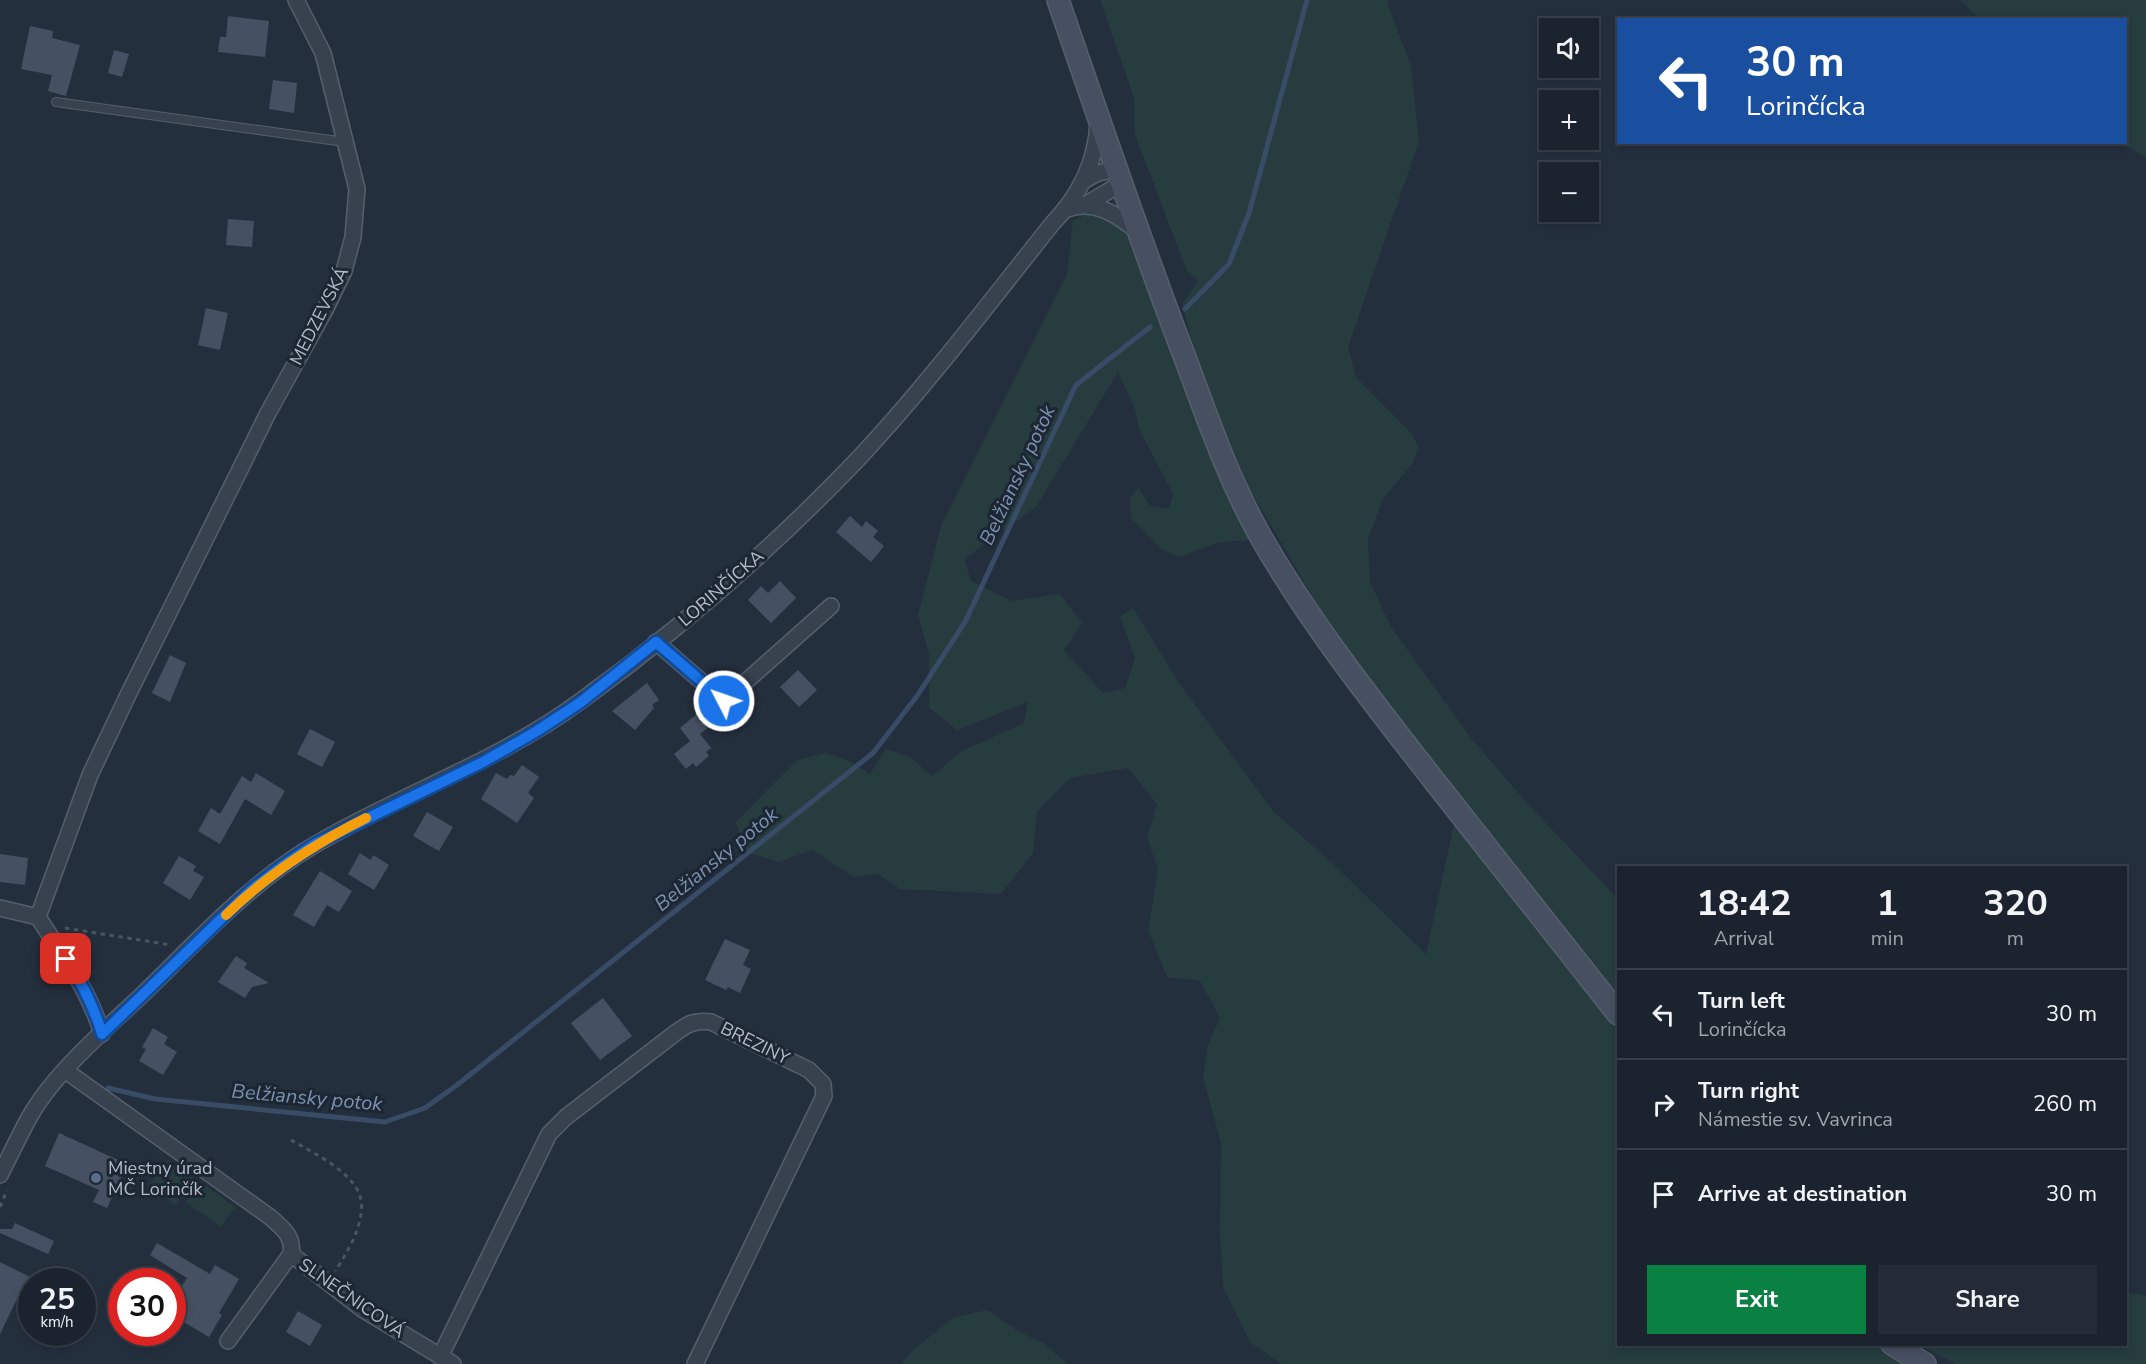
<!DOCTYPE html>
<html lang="en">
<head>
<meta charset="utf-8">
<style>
	body { margin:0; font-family:"Nunito Sans",sans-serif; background:#242b36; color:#f1f3f6; height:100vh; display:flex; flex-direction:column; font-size:22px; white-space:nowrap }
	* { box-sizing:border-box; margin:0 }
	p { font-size:20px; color:#a0a4aa }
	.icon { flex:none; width:33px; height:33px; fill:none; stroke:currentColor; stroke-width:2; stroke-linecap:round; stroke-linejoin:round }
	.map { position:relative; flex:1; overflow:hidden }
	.panel { position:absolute; left:1617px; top:866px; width:510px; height:480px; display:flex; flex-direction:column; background:#1b232e; border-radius:0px; box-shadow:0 3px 9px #0003,0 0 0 2px #39404a }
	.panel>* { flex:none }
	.guide { position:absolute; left:1617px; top:18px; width:510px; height:126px; border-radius:0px; box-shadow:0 3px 9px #0003,0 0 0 2px #39404a; background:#1a4fa0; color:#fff; overflow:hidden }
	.buttons { position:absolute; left:1539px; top:18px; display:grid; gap:12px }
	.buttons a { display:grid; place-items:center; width:60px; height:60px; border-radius:0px; background:#1b232e; box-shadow:0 3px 9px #0003,0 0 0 2px #39404a; font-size:30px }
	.speed { position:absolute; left:18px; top:1268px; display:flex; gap:12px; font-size:30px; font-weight:700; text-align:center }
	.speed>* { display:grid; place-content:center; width:78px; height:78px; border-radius:50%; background:#1b232e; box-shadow:0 3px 9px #0003,0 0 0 2px #39404a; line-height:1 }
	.speed small { font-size:15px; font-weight:400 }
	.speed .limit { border:9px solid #d22; background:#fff; color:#111 }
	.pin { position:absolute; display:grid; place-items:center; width:51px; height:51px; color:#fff; margin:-26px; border-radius:12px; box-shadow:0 3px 9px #0006 }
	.me { position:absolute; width:66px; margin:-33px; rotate:311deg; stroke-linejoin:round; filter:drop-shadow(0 0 4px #0008) }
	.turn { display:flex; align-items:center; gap:21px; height:126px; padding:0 30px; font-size:27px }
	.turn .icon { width:78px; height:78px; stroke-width:2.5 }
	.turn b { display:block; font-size:42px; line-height:51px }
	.eta { display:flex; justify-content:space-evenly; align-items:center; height:102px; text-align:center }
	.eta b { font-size:36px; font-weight:700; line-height:42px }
	.cta { display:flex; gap:12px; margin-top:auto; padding:12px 30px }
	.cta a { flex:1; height:69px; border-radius:0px; background:#0b8043; color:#fff; font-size:24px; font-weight:700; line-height:69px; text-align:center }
	.cta a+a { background:#242b36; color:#f1f3f6 }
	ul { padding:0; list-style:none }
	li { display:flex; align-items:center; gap:18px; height:90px; padding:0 30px; border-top:2px solid #39404a }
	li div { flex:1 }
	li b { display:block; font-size:22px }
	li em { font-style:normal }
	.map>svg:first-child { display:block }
	.green { fill:#263c3f }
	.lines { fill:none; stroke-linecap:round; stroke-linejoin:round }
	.stream { stroke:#394c67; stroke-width:5 }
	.building { fill:#455162 }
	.lane-casing { stroke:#565f6c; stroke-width:10 }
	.street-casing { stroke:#565f6c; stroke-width:18 }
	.secondary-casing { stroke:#565f6c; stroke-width:24 }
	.path { stroke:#44595c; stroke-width:3; stroke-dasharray:4.5 4.5; stroke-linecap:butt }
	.lane { stroke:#38414e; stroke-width:8 }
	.street { stroke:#38414e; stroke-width:15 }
	.secondary { stroke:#465061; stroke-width:21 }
	.route-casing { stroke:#114b97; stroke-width:15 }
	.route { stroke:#1a73e8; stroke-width:10 }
	.slow { stroke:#f59e0b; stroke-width:10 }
	.service-dot { fill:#5c6f8a; stroke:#1d2633; stroke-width:2 }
	.labels { text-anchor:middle; stroke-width:6; stroke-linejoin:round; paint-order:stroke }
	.street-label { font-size:18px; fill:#b4bcc9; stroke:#1d2633 }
	.poi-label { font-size:18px; fill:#b4bcc9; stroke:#1d2633; text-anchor:start }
	.water-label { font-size:20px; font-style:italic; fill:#7c92b1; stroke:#1d2633 }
</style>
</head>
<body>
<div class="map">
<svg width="2146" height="1364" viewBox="0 0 2146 1364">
	<rect width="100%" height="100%" fill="#242f3e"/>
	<g class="green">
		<polygon points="1100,0 1388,0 1388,5 1411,65 1419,141 1348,347 1356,377 1413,435 1418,447 1413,463 1382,500 1368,540 1370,582 1391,627 1471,738 1528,804 1618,899 1618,995 1459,797 1331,628 1249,488 1198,364 1182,304 1198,281 1187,271 1135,135 1134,98"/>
		<polygon points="1960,0 2146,0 2146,157 2122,143 2126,142 2126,20 1980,19"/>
		<polygon points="1089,213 1117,223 1132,237 1253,540 1219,542 1179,557 1161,549 1131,518 1130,498 1138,487 1150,506 1169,509 1173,494 1139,429 1135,409 1118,372 1036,507 964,559 971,581 1012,601 1060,594 1082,623 1064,650 1103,693 1125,688 1135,658 1120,616 1133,608 1179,683 1273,811 1330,861 1426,954 1455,819 1618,1022 1618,1344 1881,1344 1908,1364 1281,1364 1250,1342 1223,1287 1220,1232 1221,1143 1203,1077 1208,1045 1220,1018 1200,981 1167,977 1148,930 1158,869 1147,838 1157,804 1128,768 1070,778 1037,811 1033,853 1001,894 900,889 878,874 854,877 812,850 779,862 746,852 736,822 797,760 826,753 849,761 870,774 886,749 910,757 932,776 962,751 1024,723 1028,702 957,730 929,708 929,654 918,615 941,526 1067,274 1073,221"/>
		<polygon points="168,1160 194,1179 175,1205 149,1186"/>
		<polygon points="201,1182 235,1207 221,1227 186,1202"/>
		<polygon points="2126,1292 2146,1296 2146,1364 1956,1364 1917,1344 2126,1344"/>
		<polygon points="987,1310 1018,1331 1043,1343 1068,1364 901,1364 911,1352 952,1318"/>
	</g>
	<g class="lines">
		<g class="stream">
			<polyline points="1185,309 1229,264 1249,213 1307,0"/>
			<polyline points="108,1088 155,1099 385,1122 425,1108 457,1085 873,753 917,696 965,622 1076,385 1150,327"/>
		</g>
	</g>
	<g class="building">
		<polygon points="228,16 269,21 265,57 218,52 220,37 226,37"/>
		<polygon points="30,26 53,31 52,38 80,45 66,96 48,91 52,75 21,69"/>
		<polygon points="114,50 129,54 122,77 108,73"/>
		<polygon points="273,80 297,83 294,113 269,109"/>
		<polygon points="228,219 254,221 252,247 226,245"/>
		<polygon points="206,308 228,313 220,350 198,345"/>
		<polygon points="850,516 862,527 866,521 878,531 873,537 884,546 871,562 836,532"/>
		<polygon points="780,581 796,598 771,623 748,600 761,586 768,593"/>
		<polygon points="170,655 186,663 170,702 152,693"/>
		<polygon points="798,670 817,690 799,707 780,687"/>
		<polygon points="647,683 659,700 652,705 654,708 635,730 612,711"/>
		<polygon points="699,712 710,726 700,734 711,748 706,752 709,756 696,767 693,763 686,769 674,754 690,741 680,728"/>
		<polygon points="310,729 335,742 322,767 297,754"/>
		<polygon points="522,765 539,777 528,793 534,798 517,823 481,799 496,773 507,779 510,775 514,776"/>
		<polygon points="256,773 285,791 271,815 245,799 220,844 198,831 211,808 220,814 242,776 251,782"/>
		<polygon points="427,812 453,827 439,851 413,836"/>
		<polygon points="360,853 371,860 373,855 389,865 374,890 348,874"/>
		<polygon points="0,854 28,858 25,885 0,882"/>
		<polygon points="179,856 196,866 193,871 204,877 190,900 163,883"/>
		<polygon points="320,871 352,891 339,912 327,905 314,927 293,915"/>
		<polygon points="725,939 750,950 743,965 751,969 740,993 728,987 726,990 705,980"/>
		<polygon points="236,956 247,963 244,968 269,983 252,987 245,998 218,982"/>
		<polygon points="603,998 632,1036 600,1060 571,1023"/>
		<polygon points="153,1028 168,1037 164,1044 177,1052 163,1075 139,1061 146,1049 142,1047"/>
		<polygon points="59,1133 127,1164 107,1208 93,1202 99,1190 45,1166"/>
		<polygon points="15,1223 54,1241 48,1254 0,1233 0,1229 12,1229"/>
		<polygon points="157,1243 210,1274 215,1265 239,1279 219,1313 222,1315 209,1337 172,1315 172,1301 187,1278 150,1255"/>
		<polygon points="0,1262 32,1278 32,1296 21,1291 0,1334"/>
		<polygon points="298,1311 322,1325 310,1346 286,1332"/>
	</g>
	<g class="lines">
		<defs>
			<polyline id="lane" points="56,102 345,142"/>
			<g id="street">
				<polyline points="1083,181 1098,173 1117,169"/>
				<polyline points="1085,205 1122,183"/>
				<path d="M1065,210C1092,198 1117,214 1138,232"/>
				<polyline points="656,642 724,701 831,606"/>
				<path d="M0,908L38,917C62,955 89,989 102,1034"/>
				<polyline points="38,917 90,775 127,697 268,413 325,310 344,271 353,237 357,189 323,53 296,0"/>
				<path d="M66,1071L270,1217C283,1228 294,1237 291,1254L362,1309L453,1364"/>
				<path d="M0,1175C11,1154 21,1131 33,1111C58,1070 107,1028 142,995C197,942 249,883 316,844C403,793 500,761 582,700C681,628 775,546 859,458C928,384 989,303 1052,224C1079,196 1096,162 1098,123"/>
				<polyline points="228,1341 291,1254"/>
				<path d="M440,1357L549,1134L566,1117L678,1031C689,1023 697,1020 711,1022L809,1070L823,1084L824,1096L695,1364"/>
			</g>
			<g id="secondary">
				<path d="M1058,0C1099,119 1139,238 1184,355C1207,417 1229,481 1262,539C1311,624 1372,701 1432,778C1494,857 1556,935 1618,1014"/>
				<polyline points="1892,1344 1925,1364"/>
			</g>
		</defs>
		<use href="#lane" class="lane-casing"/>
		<use href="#street" class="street-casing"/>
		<use href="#secondary" class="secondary-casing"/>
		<g class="path">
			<polyline points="65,928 171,945"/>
			<path d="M291,1140C312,1152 353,1172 360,1196C367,1220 348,1252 335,1271"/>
			<polyline points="0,1207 7,1190"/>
		</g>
		<use href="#lane" class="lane"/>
		<use href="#street" class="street"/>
		<use href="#secondary" class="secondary"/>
	</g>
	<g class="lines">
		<defs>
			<path id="route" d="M66,959C82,983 94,1006 102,1034L251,890L281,867L315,844L483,762L537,731L581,702L656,642L724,701"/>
		</defs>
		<use href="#route" class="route-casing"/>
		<use href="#route" class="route"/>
		<path class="slow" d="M226,915C268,874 314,844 366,818"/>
	</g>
	<circle class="service-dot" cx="96" cy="1178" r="6"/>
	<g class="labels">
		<g class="street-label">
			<text transform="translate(319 316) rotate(-63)" y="6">MEDZEVSKÁ</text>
			<text transform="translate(721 588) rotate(-41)" y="6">LORINČÍCKA</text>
			<text transform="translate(755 1043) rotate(26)" y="6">BREZINY</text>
			<text transform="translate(352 1298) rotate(35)" y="6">SLNEČNICOVÁ</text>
		</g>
		<g class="poi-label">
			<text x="108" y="1174">Miestny úrad<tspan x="108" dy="21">MČ Lorinčík</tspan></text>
		</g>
		<g class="water-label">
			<text transform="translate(1017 475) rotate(-65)" y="7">Belžiansky potok</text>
			<text transform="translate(716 859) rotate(-39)" y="7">Belžiansky potok</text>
			<text transform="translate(307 1097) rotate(5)" y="7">Belžiansky potok</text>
		</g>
	</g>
</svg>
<div class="buttons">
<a><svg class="icon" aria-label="sound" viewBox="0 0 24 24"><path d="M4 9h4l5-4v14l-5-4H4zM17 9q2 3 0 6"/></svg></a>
<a>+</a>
<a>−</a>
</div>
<div class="speed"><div>25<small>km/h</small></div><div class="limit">30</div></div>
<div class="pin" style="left:66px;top:959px;background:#d93025"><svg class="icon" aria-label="arrive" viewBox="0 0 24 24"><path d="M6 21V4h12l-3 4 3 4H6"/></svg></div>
<svg class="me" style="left:724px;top:701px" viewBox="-20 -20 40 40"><circle r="17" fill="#1a73e8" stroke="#fff" stroke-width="3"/><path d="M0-11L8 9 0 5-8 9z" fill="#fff"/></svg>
<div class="guide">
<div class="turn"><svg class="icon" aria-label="left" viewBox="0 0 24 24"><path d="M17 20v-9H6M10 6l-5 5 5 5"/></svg><div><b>30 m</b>Lorinčícka</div></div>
</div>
<section class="panel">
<div class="eta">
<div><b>18:42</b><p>Arrival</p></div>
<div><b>1</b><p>min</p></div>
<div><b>320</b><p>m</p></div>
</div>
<ul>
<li><svg class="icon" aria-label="left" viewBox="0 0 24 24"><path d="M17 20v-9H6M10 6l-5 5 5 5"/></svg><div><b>Turn left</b><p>Lorinčícka</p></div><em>30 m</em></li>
<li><svg class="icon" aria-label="right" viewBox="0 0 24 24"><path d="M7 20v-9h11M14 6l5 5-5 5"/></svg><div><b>Turn right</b><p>Námestie sv. Vavrinca</p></div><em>260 m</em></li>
<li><svg class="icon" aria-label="arrive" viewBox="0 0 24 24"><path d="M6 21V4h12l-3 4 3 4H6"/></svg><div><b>Arrive at destination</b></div><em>30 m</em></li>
</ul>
<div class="cta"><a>Exit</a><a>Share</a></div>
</section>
</div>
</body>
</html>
